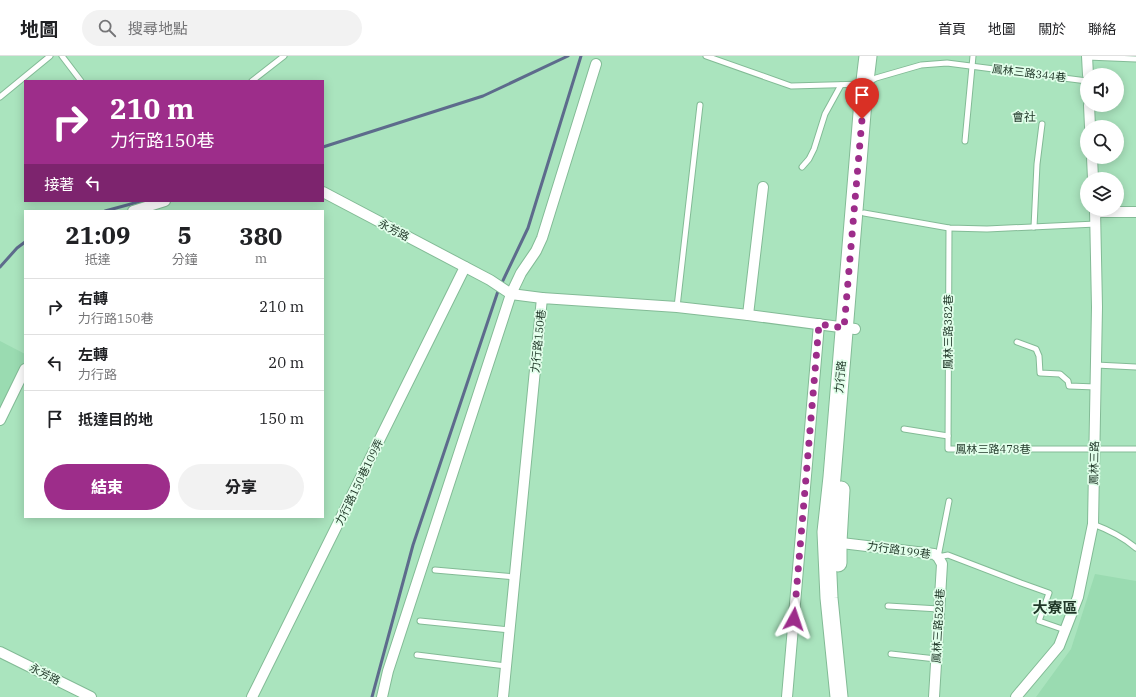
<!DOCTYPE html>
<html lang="zh-TW">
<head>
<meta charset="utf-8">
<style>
	body { margin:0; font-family:"IBM Plex Serif","Noto Sans TC",serif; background:#f2f2f2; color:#202124; height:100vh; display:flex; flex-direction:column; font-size:15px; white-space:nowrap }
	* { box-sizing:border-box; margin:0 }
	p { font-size:13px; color:#757577 }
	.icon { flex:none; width:22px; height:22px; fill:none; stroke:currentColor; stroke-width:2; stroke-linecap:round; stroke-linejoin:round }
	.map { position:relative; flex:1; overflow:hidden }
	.drawer { position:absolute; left:24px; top:154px; width:300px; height:308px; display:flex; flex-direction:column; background:#fff; border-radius:0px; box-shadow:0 2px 10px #0003 }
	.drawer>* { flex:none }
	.top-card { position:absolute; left:24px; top:24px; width:300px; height:122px; border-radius:0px; box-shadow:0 2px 10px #0003; background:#9d2d8a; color:#fff; overflow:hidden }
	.tools { position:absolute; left:1080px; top:12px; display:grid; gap:8px }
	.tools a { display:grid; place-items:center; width:44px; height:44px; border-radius:50%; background:#fff; box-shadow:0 2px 10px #0003; font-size:20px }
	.pin { position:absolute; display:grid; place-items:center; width:34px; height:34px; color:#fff; margin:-41px -17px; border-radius:50% 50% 50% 0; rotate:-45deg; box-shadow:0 0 4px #0007 }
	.pin .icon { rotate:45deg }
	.me { position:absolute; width:44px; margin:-22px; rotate:5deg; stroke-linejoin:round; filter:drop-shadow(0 0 3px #0008) }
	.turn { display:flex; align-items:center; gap:14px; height:84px; padding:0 20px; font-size:18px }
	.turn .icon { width:52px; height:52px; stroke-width:2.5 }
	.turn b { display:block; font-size:28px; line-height:34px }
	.then { display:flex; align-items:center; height:38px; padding:0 20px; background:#0003; gap:8px; font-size:15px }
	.eta { display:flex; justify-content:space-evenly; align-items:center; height:68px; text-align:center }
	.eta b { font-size:24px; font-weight:800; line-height:28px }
	.action { display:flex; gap:8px; margin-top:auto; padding:8px 20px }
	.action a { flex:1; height:46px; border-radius:24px; background:#9d2d8a; color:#fff; font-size:16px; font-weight:800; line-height:46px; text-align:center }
	.action a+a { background:#f2f2f2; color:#202124 }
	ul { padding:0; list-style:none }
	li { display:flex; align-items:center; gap:12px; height:56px; padding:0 20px; border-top:1px solid #e0e0e0 }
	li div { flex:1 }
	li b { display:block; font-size:15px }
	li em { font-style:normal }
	header { display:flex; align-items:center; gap:24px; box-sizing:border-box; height:56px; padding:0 20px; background:#fff; border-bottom:1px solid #e0e0e0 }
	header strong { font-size:19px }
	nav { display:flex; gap:22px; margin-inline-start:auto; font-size:14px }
	.search { width:280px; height:36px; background:#f2f2f2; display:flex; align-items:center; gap:10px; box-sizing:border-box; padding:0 14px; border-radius:22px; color:#757577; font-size:15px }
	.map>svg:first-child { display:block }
	.built { fill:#9adbb1 }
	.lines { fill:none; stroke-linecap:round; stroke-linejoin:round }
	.stream { stroke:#5d6b8c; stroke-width:3 }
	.lane-casing { stroke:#83bb96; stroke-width:7 }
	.street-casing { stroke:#83bb96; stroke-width:12 }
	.primary-casing { stroke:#83bb96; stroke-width:19 }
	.lane { stroke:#fff; stroke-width:5 }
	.street { stroke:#fff; stroke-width:10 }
	.primary { stroke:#fff; stroke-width:17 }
	.route { stroke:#9d2d8a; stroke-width:7; stroke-dasharray:0 12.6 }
	.labels { text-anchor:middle; stroke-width:3.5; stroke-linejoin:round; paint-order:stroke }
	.street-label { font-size:11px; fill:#1f3627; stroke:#e1feea }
	.neighbourhood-label { font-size:12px; fill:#1f3627; stroke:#e1feea }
	.district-label { font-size:15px; font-weight:bold; fill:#1f3627; stroke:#e1feea }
</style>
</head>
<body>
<header>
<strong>地圖</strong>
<div class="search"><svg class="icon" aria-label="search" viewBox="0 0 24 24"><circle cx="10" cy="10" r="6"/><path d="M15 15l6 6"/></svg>搜尋地點</div>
<nav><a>首頁</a><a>地圖</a><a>關於</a><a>聯絡</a></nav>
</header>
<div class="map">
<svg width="1136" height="641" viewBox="0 0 1136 641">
	<rect width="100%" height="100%" fill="#aae4be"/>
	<g class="built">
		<polygon points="0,285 25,298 25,305 0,353"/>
		<polygon points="1095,518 1136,525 1136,641 1036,641 1071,593"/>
	</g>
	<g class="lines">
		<g class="stream">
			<polyline points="323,91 483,40 568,0"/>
			<polyline points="105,155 142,145"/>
			<polyline points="0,211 17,192 25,186"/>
			<polyline points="372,641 413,489 498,235 528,172 581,0"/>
		</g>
		<defs>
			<g id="lane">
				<polyline points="62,0 81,25"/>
				<polyline points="706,0 791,30 865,28 876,22 921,9 947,7 1087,25"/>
				<polyline points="1087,1 1136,3"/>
				<polyline points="252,25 284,0"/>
				<polyline points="0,41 50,0"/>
				<polyline points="965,85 973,0"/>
				<polyline points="802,111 809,103 814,93 825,58 841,29"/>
				<polyline points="864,157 949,172 987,173 1096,168"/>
				<polyline points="1034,171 1037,108 1042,68"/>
				<polyline points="949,172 948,393 1136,393"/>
				<polyline points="677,251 700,49"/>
				<polyline points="1017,286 1036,293 1039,300 1040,317 1060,318 1068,325 1069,330 1096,331"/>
				<polyline points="1096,309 1136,311"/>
				<polyline points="904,373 948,380"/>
				<polyline points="949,445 938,501 948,499 1021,527 1049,537 1039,565 1065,574"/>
				<path d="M1093,468C1109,474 1123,481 1136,492"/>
				<polyline points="435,514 515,521"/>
				<polyline points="888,550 939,553"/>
				<polyline points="420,565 510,574"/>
				<polyline points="891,598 936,603"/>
				<polyline points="417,599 506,610"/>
			</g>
			<g id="street">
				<polyline points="1087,0 1088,19"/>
				<polyline points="1089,49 1090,71"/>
				<polyline points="1092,101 1093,123"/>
				<polyline points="323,136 490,224 511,238 542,242"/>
				<polyline points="133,155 165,145"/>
				<polyline points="1095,156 1136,156"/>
				<polyline points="748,259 763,131"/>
				<polyline points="0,364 25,313"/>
				<polyline points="833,486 934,498 938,501 942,508 934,641"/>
				<polyline points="0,596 91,641"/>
				<polyline points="252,641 465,211"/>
				<polyline points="382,641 388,615 511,238 521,217 536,195 542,182 596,8"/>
				<polyline points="503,641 542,242 677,251 748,259 855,273"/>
				<polyline points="787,641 819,268"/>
				<polyline points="1016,641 1059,590 1078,541 1093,468 1097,251 1095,153"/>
			</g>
			<g id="primary">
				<polyline points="838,507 838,486 841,434"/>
				<polyline points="839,641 829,542 826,476 832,421 864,33 868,0"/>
			</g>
		</defs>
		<use href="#lane" class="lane-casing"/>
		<use href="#street" class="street-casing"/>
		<use href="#primary" class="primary-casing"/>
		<use href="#lane" class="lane"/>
		<use href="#street" class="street"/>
		<use href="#primary" class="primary"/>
	</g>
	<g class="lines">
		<polyline class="route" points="794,563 819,268 844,272 862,63"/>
	</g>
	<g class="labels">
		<g class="street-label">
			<text transform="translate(1029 17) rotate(7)" y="4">鳳林三路344巷</text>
			<text transform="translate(394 174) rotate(28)" y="4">永芳路</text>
			<text transform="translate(948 276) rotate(-90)" y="4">鳳林三路382巷</text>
			<text transform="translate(538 285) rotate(-84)" y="4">力行路150巷</text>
			<text transform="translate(840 321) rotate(-85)" y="4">力行路</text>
			<text x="993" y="397">鳳林三路478巷</text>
			<text transform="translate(1094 407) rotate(-89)" y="4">鳳林三路</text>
			<text transform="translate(359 426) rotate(-64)" y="4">力行路150巷109弄</text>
			<text transform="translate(899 494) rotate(8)" y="4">力行路199巷</text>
			<text transform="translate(938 570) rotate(-87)" y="4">鳳林三路528巷</text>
			<text transform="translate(45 618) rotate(27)" y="4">永芳路</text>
		</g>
		<g class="neighbourhood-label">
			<text x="1024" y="65">會社</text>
		</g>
		<g class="district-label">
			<text x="1055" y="557">大寮區</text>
		</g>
	</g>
</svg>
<div class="tools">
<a><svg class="icon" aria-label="sound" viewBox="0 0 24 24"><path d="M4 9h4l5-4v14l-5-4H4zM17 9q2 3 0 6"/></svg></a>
<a><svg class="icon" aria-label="search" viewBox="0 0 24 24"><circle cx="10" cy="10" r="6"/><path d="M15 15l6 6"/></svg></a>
<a><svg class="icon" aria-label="layers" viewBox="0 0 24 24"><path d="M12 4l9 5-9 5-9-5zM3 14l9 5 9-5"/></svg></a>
</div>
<div class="pin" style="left:862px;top:63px;background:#d93025"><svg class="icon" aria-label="arrive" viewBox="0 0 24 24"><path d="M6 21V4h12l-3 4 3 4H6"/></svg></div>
<svg class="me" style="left:794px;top:563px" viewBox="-20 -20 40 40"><path d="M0-17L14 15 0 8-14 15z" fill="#9d2d8a" stroke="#fff" stroke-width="4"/></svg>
<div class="top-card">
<div class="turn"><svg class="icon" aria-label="right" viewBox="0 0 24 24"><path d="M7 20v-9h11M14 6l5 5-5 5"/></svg><div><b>210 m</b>力行路150巷</div></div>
<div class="then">接著<svg class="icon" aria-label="left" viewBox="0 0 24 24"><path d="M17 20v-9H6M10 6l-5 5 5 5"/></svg></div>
</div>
<section class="drawer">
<div class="eta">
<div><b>21:09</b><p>抵達</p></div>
<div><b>5</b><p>分鐘</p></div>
<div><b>380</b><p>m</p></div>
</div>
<ul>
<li><svg class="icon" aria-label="right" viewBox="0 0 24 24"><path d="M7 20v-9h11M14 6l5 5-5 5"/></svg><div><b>右轉</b><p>力行路150巷</p></div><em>210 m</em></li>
<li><svg class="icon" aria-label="left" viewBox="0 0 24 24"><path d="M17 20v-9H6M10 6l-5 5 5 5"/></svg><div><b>左轉</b><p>力行路</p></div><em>20 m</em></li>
<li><svg class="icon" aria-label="arrive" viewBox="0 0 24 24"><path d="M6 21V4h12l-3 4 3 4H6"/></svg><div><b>抵達目的地</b></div><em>150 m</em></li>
</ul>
<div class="action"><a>結束</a><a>分享</a></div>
</section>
</div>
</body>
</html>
